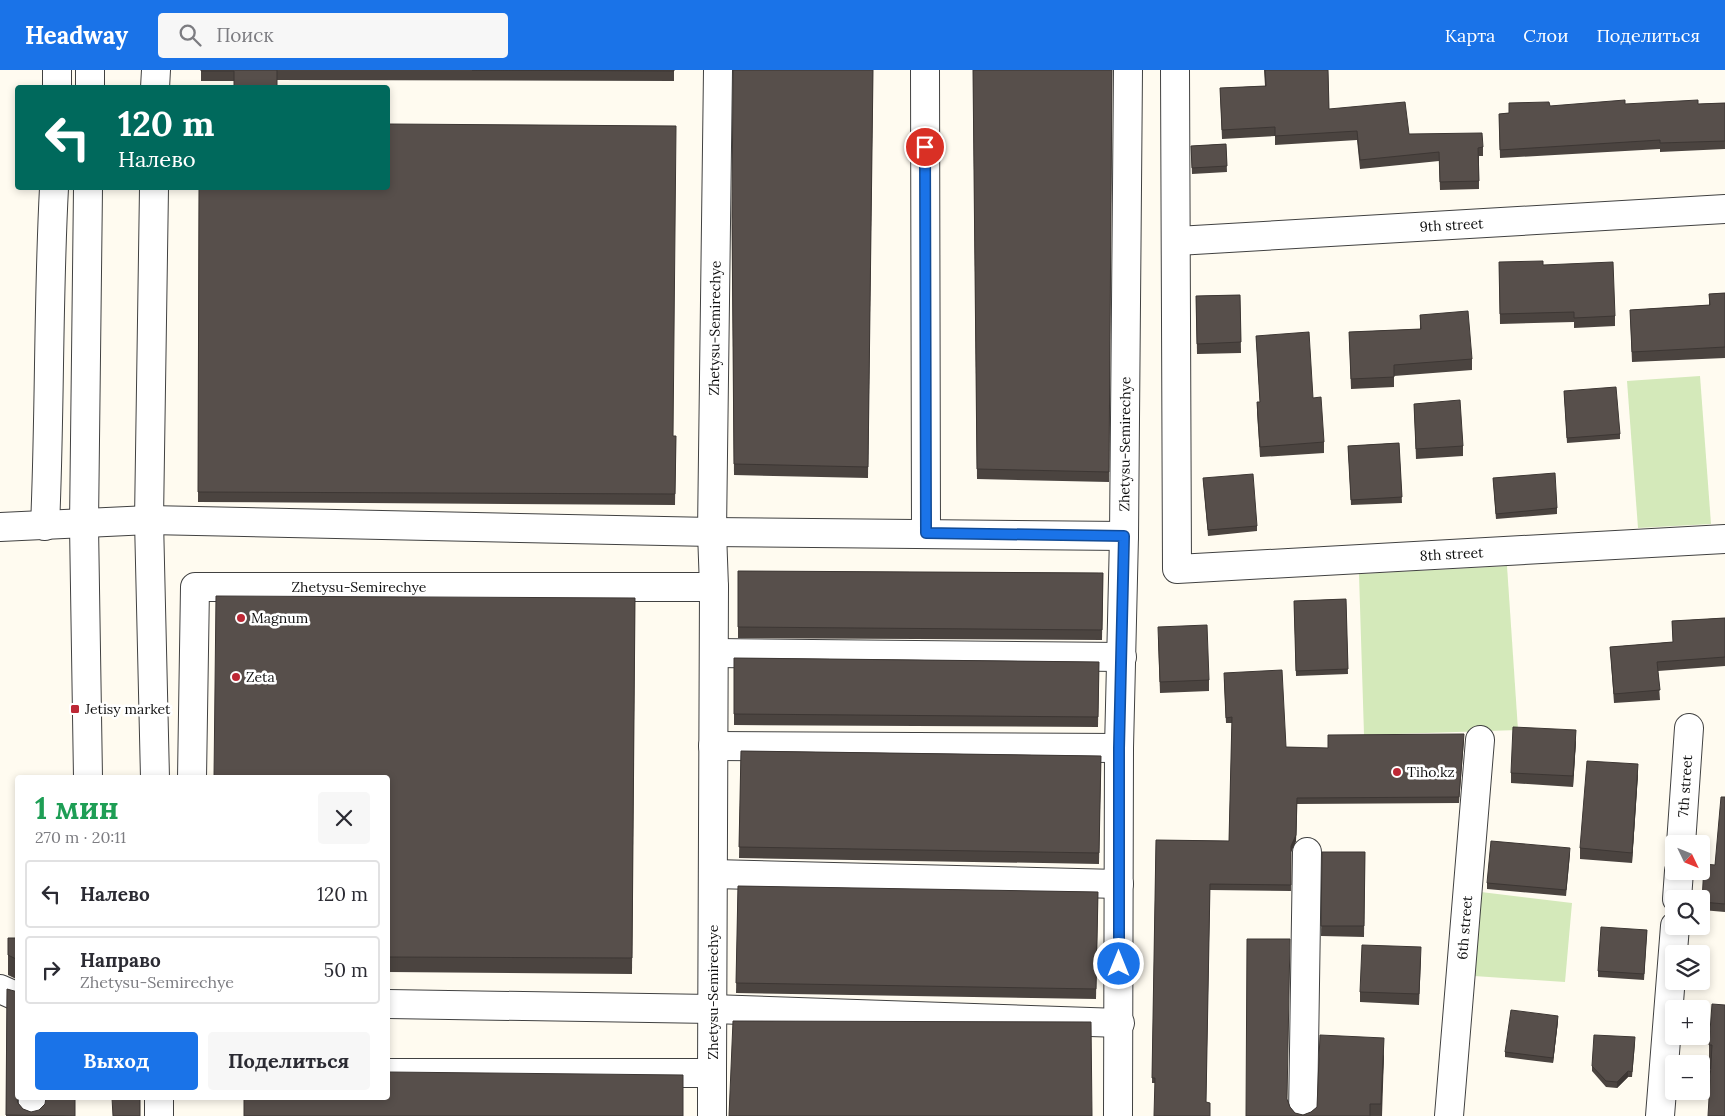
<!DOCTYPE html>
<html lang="ru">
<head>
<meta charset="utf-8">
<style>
	body { margin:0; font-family:Lora,serif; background:#f7f7f7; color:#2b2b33; height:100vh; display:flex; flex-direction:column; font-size:19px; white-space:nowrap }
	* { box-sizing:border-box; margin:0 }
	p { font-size:16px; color:#7c7c81 }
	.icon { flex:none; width:28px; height:28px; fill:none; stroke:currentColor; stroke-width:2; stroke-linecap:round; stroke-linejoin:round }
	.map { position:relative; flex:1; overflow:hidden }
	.side { position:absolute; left:15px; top:705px; width:375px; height:325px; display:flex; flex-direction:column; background:#fff; border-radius:5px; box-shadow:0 2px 8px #0003 }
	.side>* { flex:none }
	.banner { position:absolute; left:15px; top:15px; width:375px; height:105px; border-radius:5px; box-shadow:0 2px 8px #0003; background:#00695c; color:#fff; overflow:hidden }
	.needle { width:32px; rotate:133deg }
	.tools { position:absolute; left:1665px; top:765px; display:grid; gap:10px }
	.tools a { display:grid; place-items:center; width:45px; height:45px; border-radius:5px; background:#fff; box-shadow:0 2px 8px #0003; font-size:25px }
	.pin { position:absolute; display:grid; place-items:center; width:42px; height:42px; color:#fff; margin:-21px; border:2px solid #fff; border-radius:50%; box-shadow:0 1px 5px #0007 }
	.me { position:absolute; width:55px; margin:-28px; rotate:0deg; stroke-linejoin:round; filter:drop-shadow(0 0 4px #0008) }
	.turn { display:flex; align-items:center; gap:18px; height:105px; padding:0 20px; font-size:22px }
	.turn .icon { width:65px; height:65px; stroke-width:2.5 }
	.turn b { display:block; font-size:35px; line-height:42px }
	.round { display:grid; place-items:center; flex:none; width:52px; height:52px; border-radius:5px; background:#f7f7f7 }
	.summary { display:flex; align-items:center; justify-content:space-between; height:85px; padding:0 20px }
	h1 { font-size:30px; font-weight:700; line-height:38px; color:#1e9e55 }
	.cta { display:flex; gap:10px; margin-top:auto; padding:10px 20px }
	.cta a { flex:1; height:58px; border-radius:5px; background:#1a73e8; color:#fff; font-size:20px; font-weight:700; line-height:58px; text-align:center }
	.cta a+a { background:#f7f7f7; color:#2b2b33 }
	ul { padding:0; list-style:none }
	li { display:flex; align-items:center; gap:15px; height:68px; margin:0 10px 8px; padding:0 10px; border:2px solid #e1e1e2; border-radius:5px }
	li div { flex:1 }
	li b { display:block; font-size:19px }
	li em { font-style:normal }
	header { display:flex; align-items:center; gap:30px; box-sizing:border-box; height:70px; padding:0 25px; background:#1a73e8; color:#fff }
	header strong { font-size:24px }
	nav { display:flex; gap:28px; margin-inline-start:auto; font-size:18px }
	.search { width:350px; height:45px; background:#f7f7f7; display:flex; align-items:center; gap:12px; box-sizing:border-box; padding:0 18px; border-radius:5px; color:#7c7c81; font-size:19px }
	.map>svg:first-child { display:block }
	.green { fill:#d4e9ba }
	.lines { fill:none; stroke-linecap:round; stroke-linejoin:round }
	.minor-casing { stroke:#414141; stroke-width:30 }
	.minor { stroke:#fff; stroke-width:28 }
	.wall { fill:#4b4440 }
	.shaded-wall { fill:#3d3734 }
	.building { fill:#574f4b; stroke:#3d3734 }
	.route-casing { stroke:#114b97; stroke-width:12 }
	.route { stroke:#1a73e8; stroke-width:9 }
	.poi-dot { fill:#bd2835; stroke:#fff; stroke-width:2 }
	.labels { text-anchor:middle; stroke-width:5; stroke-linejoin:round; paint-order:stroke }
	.street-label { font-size:14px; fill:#0e0e0e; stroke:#fff }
	.poi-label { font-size:14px; fill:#0e0e0e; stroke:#fff; text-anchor:start }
</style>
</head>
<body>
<header>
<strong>Headway</strong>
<div class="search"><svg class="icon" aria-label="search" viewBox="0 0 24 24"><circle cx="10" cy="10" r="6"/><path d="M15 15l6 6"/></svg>Поиск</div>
<nav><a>Карта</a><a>Слои</a><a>Поделиться</a></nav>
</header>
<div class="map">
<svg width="1725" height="1046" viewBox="0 0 1725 1046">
	<rect width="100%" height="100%" fill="#fffbf0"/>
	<g class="green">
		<polygon points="1700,306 1711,454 1638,458 1627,311"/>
		<polygon points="1507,496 1518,660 1364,665 1359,504"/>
		<polygon points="1481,822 1572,833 1565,912 1474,906"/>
	</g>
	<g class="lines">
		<defs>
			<g id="minor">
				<polyline points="925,0 926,463"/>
				<path id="s1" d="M1175,0L1177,499L1725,469"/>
				<polyline points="57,18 57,0"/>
				<polyline points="90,18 90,0"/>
				<polyline points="155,18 156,0"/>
				<polyline points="154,118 149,450 155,708"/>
				<path id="s2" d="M1177,171L1725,139"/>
				<path d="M45,456C50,343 48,230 54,118"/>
				<polyline points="0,457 149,450 712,462 1124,466"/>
				<path id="s3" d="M714,517L712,462L718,0"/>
				<polyline points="714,583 1122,587"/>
				<polyline points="713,676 1119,678"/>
				<polyline points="88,708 84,455 88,118"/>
				<path id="s4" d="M192,708L195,517H714L712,1003H388"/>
				<path id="s5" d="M1681,774L1689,658"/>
				<polyline points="713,804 1119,814"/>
				<polyline points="1677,829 1679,801"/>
				<polyline points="0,919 18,927"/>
				<polyline points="388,934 712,939 1120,953"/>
				<polyline points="32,1046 33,1028"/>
				<polyline points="159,1046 159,1028"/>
				<polyline points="712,1046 712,1003"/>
				<path id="s6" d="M1118,1046L1119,678L1124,466L1128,0"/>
				<polyline points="1303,1046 1307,782"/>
				<path id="s7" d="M1449,1046L1480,670"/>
				<polyline points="1660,1046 1675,856"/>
			</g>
		</defs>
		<use href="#minor" class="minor-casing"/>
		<use href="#minor" class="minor"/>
	</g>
	<g class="wall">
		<polygon points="201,0 674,0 674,11 277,10 234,11 201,11"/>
		<polygon points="873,0 868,408 734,405 732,155"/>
		<polygon points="973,0 1112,0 1109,412 977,409"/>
		<polygon points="1264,0 1328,0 1329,39 1409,64 1483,77 1483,86 1479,86 1479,119 1440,120 1439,91 1360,99 1357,70 1275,75 1275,66 1222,69 1220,18 1265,16"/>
		<polygon points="1725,33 1725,79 1660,82 1660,79 1500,88 1499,44 1509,43 1550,36 1625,34 1698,34"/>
		<polygon points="1226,74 1227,102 1192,104 1191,76"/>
		<polygon points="199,118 673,366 676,366 675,435 198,432"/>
		<polygon points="1499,192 1543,195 1615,246 1615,256 1574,258 1574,252 1500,254"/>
		<polygon points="1725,223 1725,288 1632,292 1630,240 1709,235 1709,224"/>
		<polygon points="1240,225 1241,283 1197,284 1196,226"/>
		<polygon points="1420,245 1472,289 1472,300 1394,306 1394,317 1351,319 1349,262 1420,259"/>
		<polygon points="1256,266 1313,328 1324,372 1324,383 1260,387 1257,343 1257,332 1260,332"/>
		<polygon points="1564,321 1620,364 1620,369 1567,373"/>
		<polygon points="1414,334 1463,376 1463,386 1416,389"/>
		<polygon points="1399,373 1402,433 1351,435 1348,376"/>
		<polygon points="1203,408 1257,456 1257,461 1208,466"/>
		<polygon points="1493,408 1557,438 1557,444 1496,449"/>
		<polygon points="738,501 1103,503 1102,570 738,568"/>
		<polygon points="635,528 632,904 388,902 388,708"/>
		<polygon points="1346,529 1348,604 1296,606 1294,531"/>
		<polygon points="1725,548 1725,596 1658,601 1660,630 1614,633 1610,577 1673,572 1672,551"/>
		<polygon points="1158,567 1209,610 1209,621 1160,623"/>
		<polygon points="734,588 1099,592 1098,657 734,655"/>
		<polygon points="1224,609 1286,677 1328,678 1464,670 1459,733 1297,734 1296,771 1291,782 1291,821 1210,820 1206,1032 1210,1046 1155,1013 1152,1013 1156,770 1229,771 1232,653 1226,653"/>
		<polygon points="1576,671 1573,717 1511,713 1511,703"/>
		<polygon points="741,681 1101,686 1099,794 739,788"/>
		<polygon points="1638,704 1632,793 1580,789 1580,778"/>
		<polygon points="1725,727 1725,842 1702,840 1702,832 1715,795"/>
		<polygon points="1322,782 1365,782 1364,867 1321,866"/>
		<polygon points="1570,784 1566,826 1487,819 1487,813"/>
		<polygon points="738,816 1098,822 1096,929 736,923"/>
		<polygon points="1647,860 1644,910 1598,907 1598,901"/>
		<polygon points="8,868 18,868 18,910 8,905"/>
		<polygon points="1421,888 1419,935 1360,932 1360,922"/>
		<polygon points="7,919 18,1033 23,1039 31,1042 75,1046 6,1046"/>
		<polygon points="1725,935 1711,999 1709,999 1709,975"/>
		<polygon points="1558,951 1553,993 1505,987 1505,982"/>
		<polygon points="1635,973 1632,1007 1628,1007 1617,1018 1606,1017 1592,1001 1592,996"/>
		<polygon points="1384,985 1382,1046 1246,1046 1288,1030 1290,1037 1295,1043 1303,1045 1311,1042"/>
	</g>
	<g class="shaded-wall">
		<polygon points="1576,660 1576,671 1573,717 1573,706"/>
		<polygon points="1638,694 1638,704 1632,793 1632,783"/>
		<polygon points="1297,728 1296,771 1291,782 1291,821 1291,776"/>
		<polygon points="1558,946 1558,951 1553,993 1553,988"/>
		<polygon points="1384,968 1384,985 1381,1046 1381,1034"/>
		<polygon points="1628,1001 1628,1007 1617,1018 1617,1012"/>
	</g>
	<g class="building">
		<polygon points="201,0 277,0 277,18 234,18 234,1 201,1"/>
		<polygon points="472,0 674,0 674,1"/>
		<polygon points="733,0 873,0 868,397 734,394 732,145"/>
		<polygon points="973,0 1112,0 1109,402 977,399"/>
		<polygon points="1265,0 1328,0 1329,39 1405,32 1409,64 1482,63 1483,77 1478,78 1479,111 1440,112 1439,82 1360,90 1357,61 1275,66 1275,57 1222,60 1220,18 1266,16"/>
		<polygon points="1625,30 1625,34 1698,30 1698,34 1725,33 1725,71 1660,73 1660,70 1500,80 1499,44 1509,43 1509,33 1549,32 1550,36"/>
		<polygon points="388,54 676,56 673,366 676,366 675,424 198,422 199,118 388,118"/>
		<polygon points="1226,74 1227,96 1192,98 1191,76"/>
		<polygon points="1543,191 1543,195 1613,192 1615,246 1574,248 1574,242 1500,244 1499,192"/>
		<polygon points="1725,223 1725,277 1632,282 1630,240 1710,235 1709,224"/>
		<polygon points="1240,225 1241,272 1197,274 1196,226"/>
		<polygon points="1468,241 1472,289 1394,295 1394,307 1351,309 1349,262 1421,259 1420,245"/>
		<polygon points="1309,262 1313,328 1321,327 1324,372 1260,377 1257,332 1260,332 1256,266"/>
		<polygon points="1616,317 1620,364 1567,368 1564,321"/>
		<polygon points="1460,330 1463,376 1416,379 1414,334"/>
		<polygon points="1399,373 1402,427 1351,430 1348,376"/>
		<polygon points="1555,403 1557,438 1496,444 1493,408"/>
		<polygon points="1253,404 1257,456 1208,460 1203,408"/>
		<polygon points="738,501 1103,503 1102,560 738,557"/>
		<polygon points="216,526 635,528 632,888 388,887 388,708 214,708"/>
		<polygon points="1346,529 1348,599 1296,601 1294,531"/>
		<polygon points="1725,548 1725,587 1657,592 1660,620 1614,624 1610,577 1673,572 1672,551"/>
		<polygon points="1207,555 1209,610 1160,612 1158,557"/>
		<polygon points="734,588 1099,592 1098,647 734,644"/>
		<polygon points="1282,600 1286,677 1328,678 1328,665 1464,664 1459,727 1297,728 1296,765 1291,776 1291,815 1210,814 1206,1032 1210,1033 1210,1046 1154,1046 1155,1008 1152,1008 1156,770 1229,771 1232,647 1226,648 1224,603"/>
		<polygon points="1513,657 1576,660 1573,706 1511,703"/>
		<polygon points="741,681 1101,686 1099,783 739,777"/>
		<polygon points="1587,691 1638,694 1632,783 1580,778"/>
		<polygon points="1721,727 1725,727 1725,834 1702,832 1704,794 1715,795"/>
		<polygon points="1491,771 1570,778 1566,820 1487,813"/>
		<polygon points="1322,782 1365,782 1364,856 1321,856"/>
		<polygon points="738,816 1098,822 1096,919 736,913"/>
		<polygon points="1601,857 1647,860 1644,904 1598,901"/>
		<polygon points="8,868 18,868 18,890 8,885"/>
		<polygon points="1247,869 1290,869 1287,1029 1290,1037 1295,1043 1303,1045 1311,1042 1317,1037 1320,965 1384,968 1381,1034 1370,1034 1370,1046 1246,1046"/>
		<polygon points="1362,875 1421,877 1419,924 1360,922"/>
		<polygon points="7,919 18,922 18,1017 16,1025 18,1033 23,1039 31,1042 39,1040 45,1034 46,1028 75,1028 75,1046 6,1045"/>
		<polygon points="1712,934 1725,935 1725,1046 1708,1046 1712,975 1709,975"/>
		<polygon points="1511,940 1558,946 1553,988 1505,982"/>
		<polygon points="733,951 1091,952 1092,1046 729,1046"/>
		<polygon points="1594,965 1635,967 1632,1002 1628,1001 1617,1012 1606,1011 1592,996"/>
		<polygon points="388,1002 683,1005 683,1046 244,1046 244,1028 388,1028"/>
		<polygon points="112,1028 140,1028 140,1046 113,1046"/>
	</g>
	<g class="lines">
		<defs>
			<polyline id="route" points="925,77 926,463 1124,466 1119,678 1119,894"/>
		</defs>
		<use href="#route" class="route-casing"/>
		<use href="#route" class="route"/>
	</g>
	<g class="poi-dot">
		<circle cx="241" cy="548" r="5"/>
		<circle cx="236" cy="607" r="5"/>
		<rect x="70" y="634" width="10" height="10" rx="2.5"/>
		<circle cx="1397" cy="702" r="5"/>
	</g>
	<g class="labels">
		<g class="street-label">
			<text dy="5" stroke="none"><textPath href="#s2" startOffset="275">9th street</textPath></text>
			<text dy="5" stroke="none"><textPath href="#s3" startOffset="259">Zhetysu-Semirechye</textPath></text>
			<text dy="5" stroke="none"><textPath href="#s6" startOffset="672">Zhetysu-Semirechye</textPath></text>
			<text dy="5" stroke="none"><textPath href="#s1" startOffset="774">8th street</textPath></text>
			<text dy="5" stroke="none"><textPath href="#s4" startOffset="355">Zhetysu-Semirechye</textPath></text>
			<text dy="5" stroke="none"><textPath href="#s5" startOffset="58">7th street</textPath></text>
			<text dy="5" stroke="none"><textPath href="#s7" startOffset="189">6th street</textPath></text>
			<text transform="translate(713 922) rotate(-90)" y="5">Zhetysu-Semirechye</text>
		</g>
		<g class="poi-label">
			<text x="251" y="553">Magnum</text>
			<text x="246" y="612">Zeta</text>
			<text x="85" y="644">Jetisy market</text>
			<text x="1407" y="707">Tiho.kz</text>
		</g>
	</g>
</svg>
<div class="tools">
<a><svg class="needle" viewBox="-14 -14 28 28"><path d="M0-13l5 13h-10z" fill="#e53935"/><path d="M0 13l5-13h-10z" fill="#7c7c81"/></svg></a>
<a><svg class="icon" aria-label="search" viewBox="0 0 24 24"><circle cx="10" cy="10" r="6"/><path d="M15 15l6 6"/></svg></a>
<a><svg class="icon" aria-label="layers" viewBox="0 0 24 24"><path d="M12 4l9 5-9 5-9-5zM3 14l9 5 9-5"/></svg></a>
<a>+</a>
<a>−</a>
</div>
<div class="pin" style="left:925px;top:77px;background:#d93025"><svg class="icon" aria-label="arrive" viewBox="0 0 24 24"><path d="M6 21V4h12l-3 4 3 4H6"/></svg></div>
<svg class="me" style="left:1119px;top:894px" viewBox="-20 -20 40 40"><circle r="17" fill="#1a73e8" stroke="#fff" stroke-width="3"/><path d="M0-11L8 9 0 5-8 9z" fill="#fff"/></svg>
<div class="banner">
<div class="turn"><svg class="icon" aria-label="left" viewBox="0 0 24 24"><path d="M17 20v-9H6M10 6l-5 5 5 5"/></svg><div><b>120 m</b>Налево</div></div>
</div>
<section class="side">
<div class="summary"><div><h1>1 мин</h1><p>270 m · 20:11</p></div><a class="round"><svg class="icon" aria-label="close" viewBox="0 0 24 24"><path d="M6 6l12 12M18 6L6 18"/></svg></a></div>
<ul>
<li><svg class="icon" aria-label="left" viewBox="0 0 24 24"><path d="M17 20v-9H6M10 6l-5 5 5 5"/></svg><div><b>Налево</b></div><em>120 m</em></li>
<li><svg class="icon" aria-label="right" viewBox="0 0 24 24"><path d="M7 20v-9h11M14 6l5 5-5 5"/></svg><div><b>Направо</b><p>Zhetysu-Semirechye</p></div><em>50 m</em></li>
</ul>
<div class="cta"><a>Выход</a><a>Поделиться</a></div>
</section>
</div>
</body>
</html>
